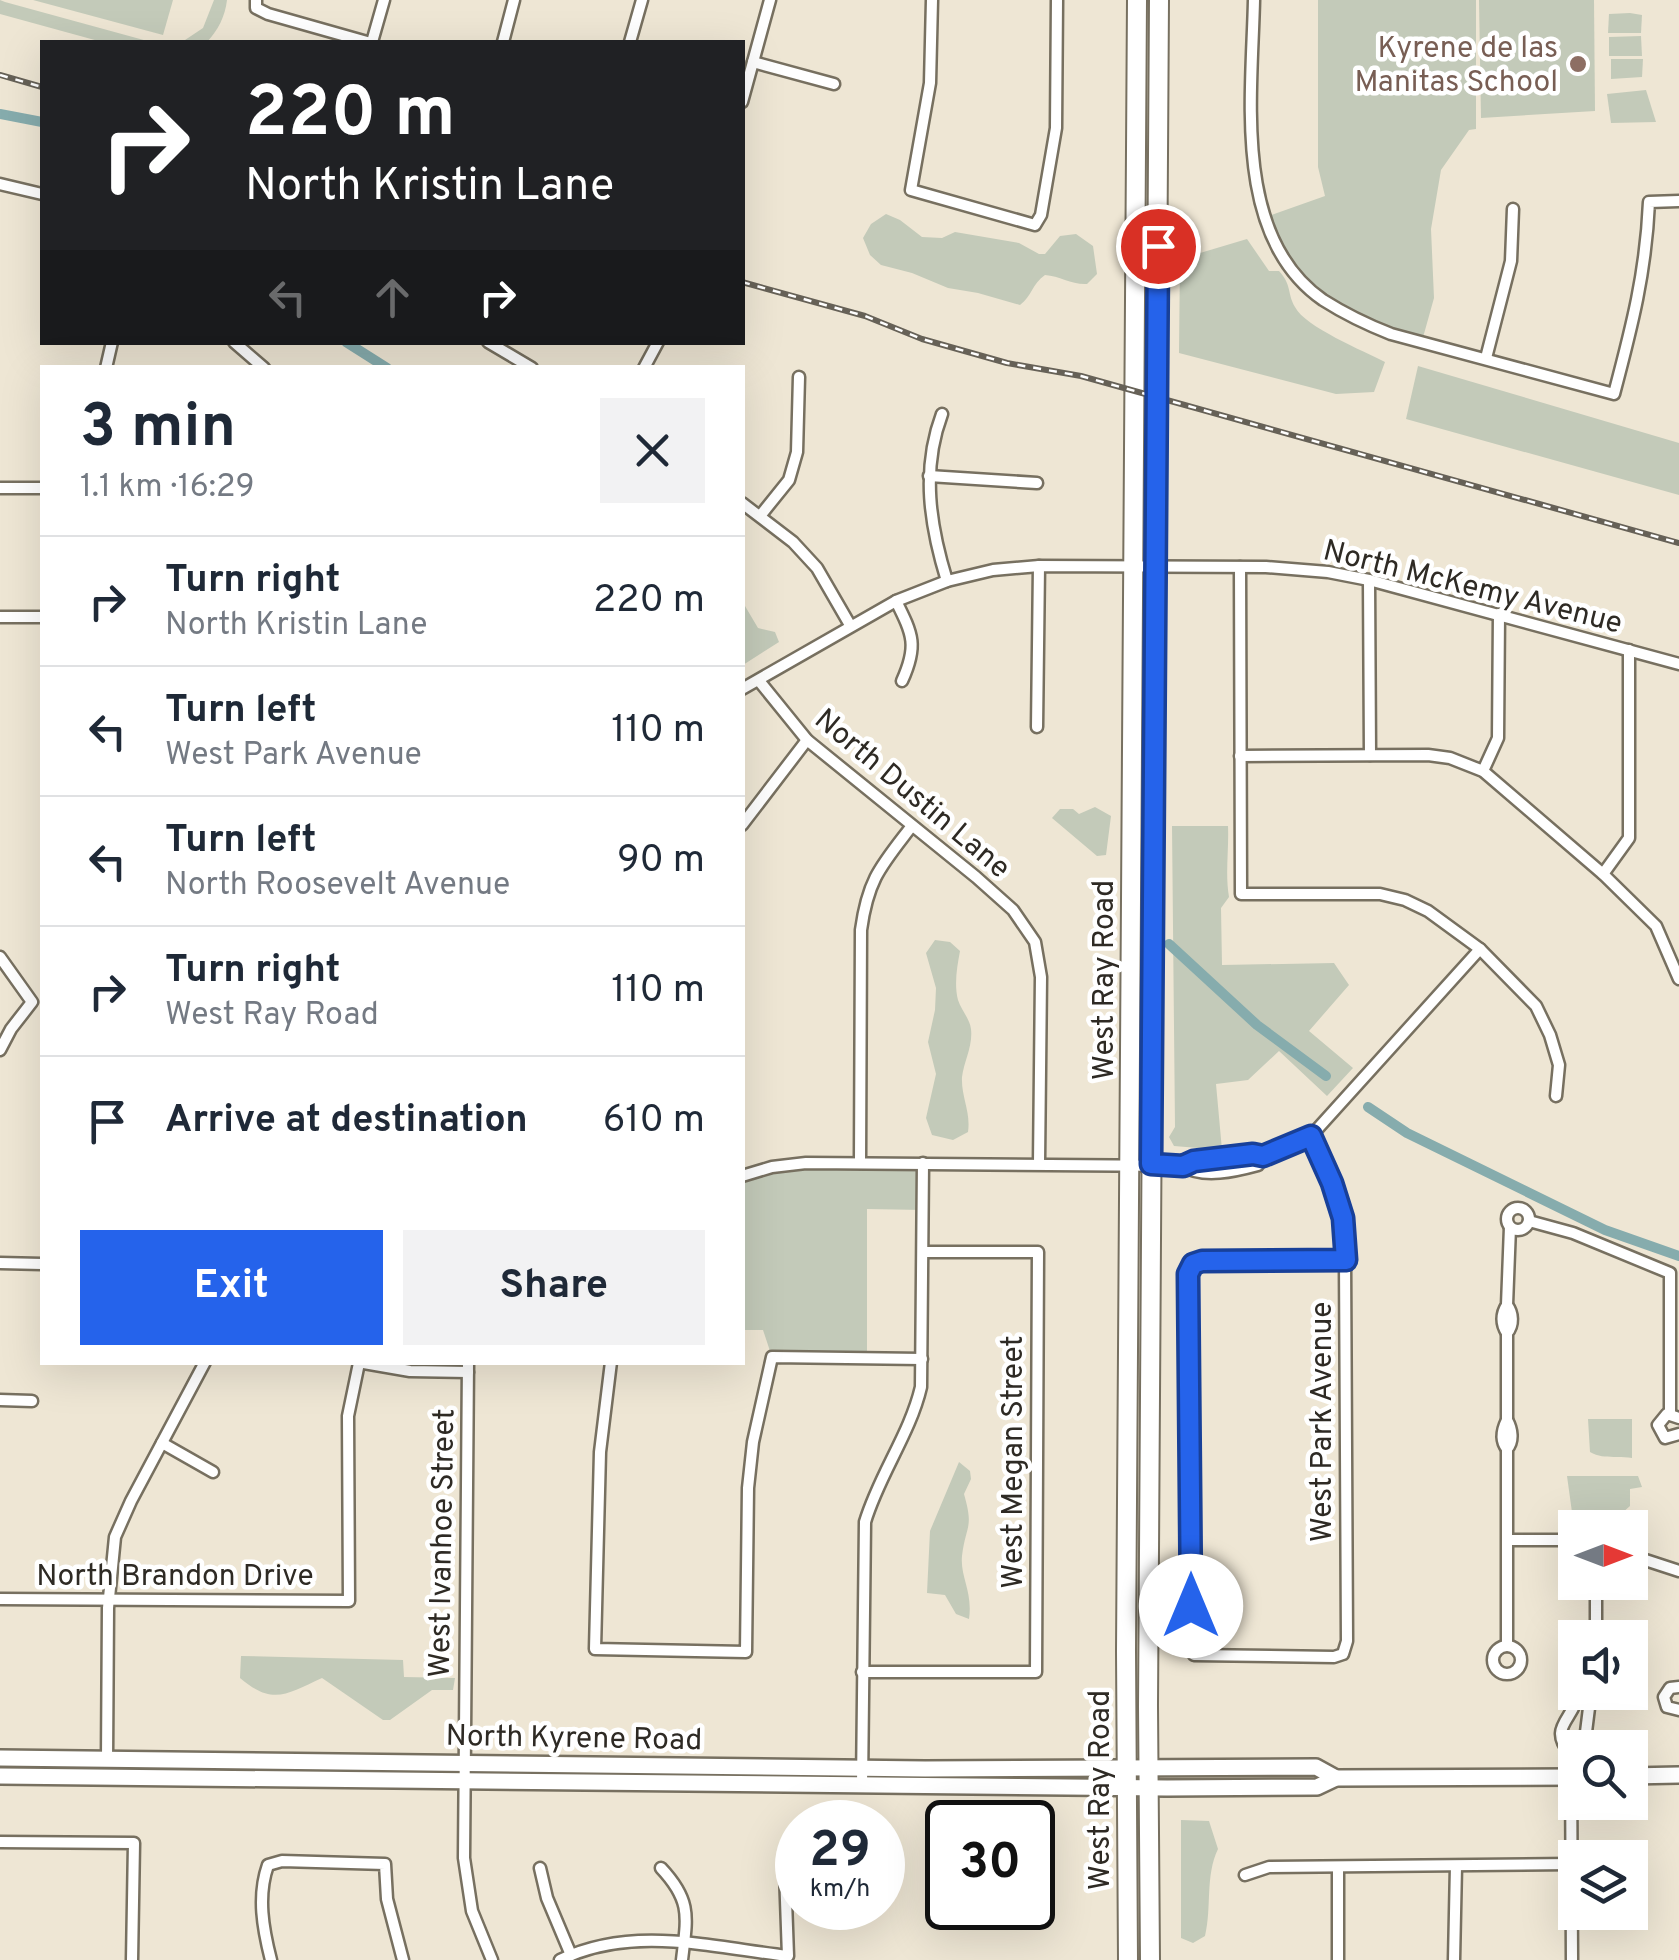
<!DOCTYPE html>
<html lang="en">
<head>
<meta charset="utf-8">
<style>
	body { margin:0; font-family:Overpass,sans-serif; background:#f2f2f3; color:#1f2937; height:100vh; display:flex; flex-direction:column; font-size:38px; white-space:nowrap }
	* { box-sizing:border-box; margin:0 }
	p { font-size:32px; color:#747a83 }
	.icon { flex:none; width:55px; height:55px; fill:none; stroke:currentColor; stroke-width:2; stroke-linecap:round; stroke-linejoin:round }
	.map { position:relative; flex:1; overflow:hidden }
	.drawer { position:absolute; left:40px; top:365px; width:705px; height:1000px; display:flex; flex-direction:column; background:#fff; border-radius:0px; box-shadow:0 10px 40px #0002 }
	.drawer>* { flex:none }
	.guide { position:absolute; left:40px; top:40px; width:705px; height:305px; border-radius:0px; box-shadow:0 10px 40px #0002; background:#202124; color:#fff; overflow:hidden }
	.needle { width:65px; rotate:90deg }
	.controls { position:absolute; left:1558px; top:1510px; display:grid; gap:20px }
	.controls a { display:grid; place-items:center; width:90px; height:90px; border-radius:0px; background:#fff; box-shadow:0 10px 40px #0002; font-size:50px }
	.speed { position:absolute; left:775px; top:1800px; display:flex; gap:20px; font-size:50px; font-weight:700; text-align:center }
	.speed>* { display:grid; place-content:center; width:130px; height:130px; border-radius:50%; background:#fff; box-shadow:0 10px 40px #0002; line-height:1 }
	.speed small { font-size:25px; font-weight:400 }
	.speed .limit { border:5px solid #111; border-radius:15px; background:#fff; color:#111 }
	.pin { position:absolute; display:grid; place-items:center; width:85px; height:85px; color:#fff; margin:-42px; border:5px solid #fff; border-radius:50%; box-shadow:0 2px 10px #0007 }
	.me { position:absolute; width:110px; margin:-55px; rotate:0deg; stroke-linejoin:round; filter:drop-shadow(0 0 8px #0008) }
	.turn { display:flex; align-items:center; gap:35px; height:210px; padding:0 40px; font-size:45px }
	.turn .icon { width:130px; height:130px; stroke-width:2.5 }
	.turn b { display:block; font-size:70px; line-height:85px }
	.lanes { display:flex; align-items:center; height:95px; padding:0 40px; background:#0003; justify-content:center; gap:50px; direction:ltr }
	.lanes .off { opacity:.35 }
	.round { display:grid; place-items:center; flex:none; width:105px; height:105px; border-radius:0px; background:#f2f2f3 }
	.head { display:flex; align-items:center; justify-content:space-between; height:170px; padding:0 40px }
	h1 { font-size:60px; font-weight:700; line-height:75px }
	.button { display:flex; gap:20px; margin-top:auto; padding:20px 40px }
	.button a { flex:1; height:115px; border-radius:0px; background:#2563eb; color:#fff; font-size:40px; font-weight:700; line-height:115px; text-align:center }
	.button a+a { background:#f2f2f3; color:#1f2937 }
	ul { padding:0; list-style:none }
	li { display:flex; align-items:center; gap:30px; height:130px; padding:0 40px; border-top:2px solid #e0e1e3 }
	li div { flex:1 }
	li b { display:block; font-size:38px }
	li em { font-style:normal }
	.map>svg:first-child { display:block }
	.green { fill:#c3cab9 }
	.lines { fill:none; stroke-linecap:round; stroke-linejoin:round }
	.canal { stroke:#86acad; stroke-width:10 }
	.minor-casing { stroke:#777060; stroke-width:15 }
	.secondary-casing { stroke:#777060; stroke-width:20 }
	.primary-casing { stroke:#777060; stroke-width:22 }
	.minor { stroke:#fff; stroke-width:10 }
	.secondary { stroke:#fff; stroke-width:15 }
	.primary { stroke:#fff; stroke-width:18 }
	.rail-casing { stroke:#666157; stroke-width:6 }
	.rail { stroke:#fff; stroke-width:2.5; stroke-dasharray:8; stroke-linecap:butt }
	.route-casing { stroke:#184099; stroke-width:25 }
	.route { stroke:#2563eb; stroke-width:18 }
	.education-dot { fill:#8d6e63; stroke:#fff; stroke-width:4 }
	.labels { text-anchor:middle; stroke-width:9; stroke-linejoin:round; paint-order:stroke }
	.education-label { font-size:30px; fill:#785e54; stroke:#fff; text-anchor:end }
	.street-label { font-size:30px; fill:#2e2a24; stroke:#fff }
</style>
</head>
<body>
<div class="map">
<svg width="1679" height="1960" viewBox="0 0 1679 1960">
	<rect width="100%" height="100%" fill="#eee6d4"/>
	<g class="green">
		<polygon points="0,0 5,2 151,42 102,42 0,14"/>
		<polygon points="33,0 173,0 163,35"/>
		<path d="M214,0H227C225,17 218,30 207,42H182L203,28Z"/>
		<path d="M1318,0H1476V129L1469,130L1441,170L1431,229L1434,298L1422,341C1378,332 1323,309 1295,272C1283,255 1275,234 1266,217L1325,196L1318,167Z"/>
		<polygon points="1479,0 1594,0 1595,111 1481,118"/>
		<polygon points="1630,13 1642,15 1641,33 1608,33 1609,14"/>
		<polygon points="1641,36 1642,56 1609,56 1609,37"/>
		<polygon points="1611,59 1643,59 1642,77 1611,79"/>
		<polygon points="1646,90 1656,122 1611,123 1607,94"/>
		<path d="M886,214L900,220L922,237L942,238L955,232L1019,243L1039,254H1045L1060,236L1076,234L1093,246L1097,274L1087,284C1072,285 1060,276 1045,275C1032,284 1032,296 1020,305L978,293L948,288L912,273L881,265L870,255L863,238L871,224Z"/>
		<path d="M1247,239L1269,271H1279C1292,285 1287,293 1295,307C1305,327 1364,351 1385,362L1374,392L1336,394L1179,353L1180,259Z"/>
		<polygon points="1418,366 1679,443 1679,495 1406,419"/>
		<polygon points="745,606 758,628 775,632 779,642 743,665 742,607"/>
		<polygon points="1095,807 1111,816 1106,855 1097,856 1052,818 1060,809 1073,809 1079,814"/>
		<path d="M1172,826H1228C1229,850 1225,874 1229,897L1221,908L1222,965L1334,963L1349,985L1309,1031L1353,1068L1327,1096L1279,1051L1248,1080L1216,1084L1222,1150L1174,1146L1169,1137L1175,1127Z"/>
		<path d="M935,940L950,942L960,951C957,967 954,984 958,1000C961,1010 970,1019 971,1029C973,1046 964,1061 962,1077C961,1097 971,1112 968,1132L953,1140L932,1135L926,1118L936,1074L928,1042L935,1010L936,988L926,953Z"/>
		<polygon points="923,1163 923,1210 867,1209 867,1359 772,1357 763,1330 743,1330 742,1176 772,1167"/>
		<path d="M1588,1419H1632V1458C1617,1455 1604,1460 1590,1452Z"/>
		<path d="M959,1462L970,1471L971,1479L964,1494C974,1529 966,1524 962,1556C960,1577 973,1591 969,1619L956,1614L945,1595L927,1593L930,1531Z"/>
		<polygon points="1567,1476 1638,1476 1642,1487 1630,1489 1630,1506 1606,1527 1575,1528 1575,1534"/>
		<path d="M241,1656L403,1660L404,1677L455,1678L453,1690H432L390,1720H383L322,1678C287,1694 273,1706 240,1678Z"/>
		<path d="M1181,1820L1209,1821L1218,1849C1205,1876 1212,1907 1205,1936L1193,1943L1181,1938Z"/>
	</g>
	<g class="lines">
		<g class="canal">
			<polyline points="0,114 42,122"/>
			<polyline points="346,342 387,368"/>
			<polyline points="1169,944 1257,1025 1326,1076"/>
			<polyline points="1368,1107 1407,1133 1605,1230 1679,1256"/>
		</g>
		<defs>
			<g id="minor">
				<polyline points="256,0 256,8 268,14 367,42"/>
				<polyline points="932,0 930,83 911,190 1035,225 1041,215 1056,128 1057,0"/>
				<path d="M1254,0C1252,96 1232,237 1323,300C1345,314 1368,325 1391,334L1614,394C1632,326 1646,272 1649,202L1679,201"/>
				<polyline points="372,42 384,0"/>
				<polyline points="503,42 514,0"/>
				<polyline points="630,42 642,0"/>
				<polyline points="753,62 834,84"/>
				<polyline points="742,102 770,0"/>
				<polyline points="0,184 42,194"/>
				<polyline points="234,342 264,368"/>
				<polyline points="488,342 532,368"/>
				<polyline points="1486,358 1511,261 1513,209"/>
				<polyline points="106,368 112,342"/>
				<polyline points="644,368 658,342"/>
				<path d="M942,414C921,470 930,526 947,581"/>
				<polyline points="929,476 1037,483"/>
				<polyline points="0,488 42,488"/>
				<polyline points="742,503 793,542 817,568 850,625"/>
				<polyline points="760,516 789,480 797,452 799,377"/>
				<polyline points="1240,567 1241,894 1380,894 1405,900 1428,911 1480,949 1536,1006 1550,1035 1559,1065 1556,1096"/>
				<polyline points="1369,580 1370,755"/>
				<path d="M896,601C913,635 918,646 902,681"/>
				<polyline points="0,617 42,617"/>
				<polyline points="760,682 807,740 976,877 1013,910 1035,942 1041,977 1039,1163"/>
				<polyline points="742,689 896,601 947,581 993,570 1039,566 1266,567 1328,572 1369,580 1679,664"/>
				<polyline points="1037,727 1039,566"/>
				<polyline points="1240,756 1428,755 1450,758 1483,771 1603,874 1656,926 1679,979"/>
				<polyline points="1483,771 1498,738 1499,614"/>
				<polyline points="742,825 807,740"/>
				<polyline points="1603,874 1629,838 1629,650"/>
				<polyline points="0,957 32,1002 11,1029 0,1050"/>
				<path d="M1311,1136C1333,1184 1343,1206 1345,1260L1347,1641L1343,1654L1334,1657L1194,1655L1188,1274L1193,1264L1202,1261L1345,1260"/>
				<path d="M860,1163L861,930C868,879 881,866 911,827"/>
				<path d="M1183,1166C1203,1179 1236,1171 1258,1165L1263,1156L1311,1136L1480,949"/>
				<path d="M742,1176L772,1167L806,1163L1183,1166C1198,1159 1247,1153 1263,1156"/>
				<circle cx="1518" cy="1219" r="11"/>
				<polyline points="1529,1221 1573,1233 1670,1273 1670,1413"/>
				<polyline points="0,1263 42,1264"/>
				<path d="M1507,1305C1513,1313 1514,1325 1507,1333V1420C1502,1430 1500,1440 1507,1449"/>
				<path d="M1507,1333C1501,1324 1501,1314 1507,1305L1510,1227"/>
				<polyline points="358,1362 410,1371 468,1372"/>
				<polyline points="468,1362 464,1858 472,1911 492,1960"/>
				<polyline points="611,1362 600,1452 595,1649 746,1652 748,1488 753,1442 772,1357 922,1359"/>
				<polyline points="0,1400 32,1401"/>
				<polyline points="1679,1418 1667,1414 1658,1425 1665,1438 1679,1434"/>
				<path d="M1507,1420C1512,1429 1514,1441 1507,1449V1646"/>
				<polyline points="162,1443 213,1472"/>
				<polyline points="1508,1540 1575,1540"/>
				<polyline points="1630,1555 1679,1571"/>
				<polyline points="0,1599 349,1601 348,1416 359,1363"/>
				<polyline points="1596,1638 1596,1582"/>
				<circle cx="1507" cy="1660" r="14"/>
				<polyline points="862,1672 1036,1672 1038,1252 923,1252"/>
				<polyline points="1679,1687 1670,1688 1664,1697 1667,1707 1679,1710"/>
				<polyline points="1584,1748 1591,1692"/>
				<polyline points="107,1759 108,1608 115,1537 131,1501 205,1362"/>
				<path d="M862,1785L865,1522C879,1475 910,1434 921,1387L923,1163"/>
				<polyline points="0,1842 134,1843 132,1960"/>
				<polyline points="1338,1867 1338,1960"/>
				<polyline points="540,1868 547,1898 571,1955"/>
				<path d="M661,1868C692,1901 687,1917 682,1960"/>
				<polyline points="1245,1875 1269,1867 1572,1864"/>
				<path d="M271,1960C263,1929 257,1896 268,1865L282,1861L385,1864L387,1899L403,1960"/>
				<path d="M560,1960C633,1925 711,1947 788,1956L785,1872"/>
				<polyline points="1454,1960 1456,1866"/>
				<path d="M1572,1960L1571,1755C1547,1726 1573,1722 1579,1692"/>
			</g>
			<g id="secondary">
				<polyline points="0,1758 925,1769 1316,1767 1336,1778"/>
				<polyline points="0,1776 1167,1788 1317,1787 1336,1778 1575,1777"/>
				<polyline points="1630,1776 1679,1775"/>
			</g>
			<g id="primary">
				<polyline points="1128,1960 1126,1651 1137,0"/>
				<polyline points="1150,1960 1148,1706 1159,0"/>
			</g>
		</defs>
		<use href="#minor" class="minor-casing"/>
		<use href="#secondary" class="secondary-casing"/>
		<use href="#primary" class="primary-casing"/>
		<use href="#minor" class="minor"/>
		<use href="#secondary" class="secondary"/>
		<use href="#primary" class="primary"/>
		<defs>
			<g id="rail">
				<polyline points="0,75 42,87"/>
				<polyline points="742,282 865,316 922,339 1007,363 1081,376 1679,543"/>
			</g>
		</defs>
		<use href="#rail" class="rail-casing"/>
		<use href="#rail" class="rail"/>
	</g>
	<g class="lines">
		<defs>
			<polyline id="route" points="1158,246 1151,1164 1183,1166 1194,1161 1253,1154 1263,1156 1311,1136 1332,1183 1343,1218 1346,1260 1202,1261 1193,1264 1188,1274 1191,1606"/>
		</defs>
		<use href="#route" class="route-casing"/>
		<use href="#route" class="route"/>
	</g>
	<circle class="education-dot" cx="1578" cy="64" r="10"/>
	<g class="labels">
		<g class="education-label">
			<text x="1558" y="57">Kyrene de las<tspan x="1558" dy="34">Manitas School</tspan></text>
		</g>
		<g class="street-label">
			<text transform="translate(1473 586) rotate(14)" y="10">North McKemy Avenue</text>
			<text transform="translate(913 793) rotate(40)" y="10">North Dustin Lane</text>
			<text transform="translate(1103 980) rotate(-90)" y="10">West Ray Road</text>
			<text transform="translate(1321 1422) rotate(-90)" y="10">West Park Avenue</text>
			<text transform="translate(1012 1462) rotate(-90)" y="10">West Megan Street</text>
			<text transform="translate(441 1543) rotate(-89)" y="10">West Ivanhoe Street</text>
			<text x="175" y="1585">North Brandon Drive</text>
			<text transform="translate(574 1737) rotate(1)" y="10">North Kyrene Road</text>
			<text transform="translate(1099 1790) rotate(-90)" y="10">West Ray Road</text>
		</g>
	</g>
</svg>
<div class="controls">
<a><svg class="needle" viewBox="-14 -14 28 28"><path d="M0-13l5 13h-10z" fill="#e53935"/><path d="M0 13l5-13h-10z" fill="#747a83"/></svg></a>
<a><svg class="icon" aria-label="sound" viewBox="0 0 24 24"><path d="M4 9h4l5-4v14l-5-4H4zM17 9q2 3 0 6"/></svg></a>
<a><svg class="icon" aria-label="search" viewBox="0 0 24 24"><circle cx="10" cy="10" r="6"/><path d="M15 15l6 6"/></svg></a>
<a><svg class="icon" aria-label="layers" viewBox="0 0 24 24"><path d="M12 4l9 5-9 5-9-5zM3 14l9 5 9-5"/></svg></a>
</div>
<div class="speed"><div>29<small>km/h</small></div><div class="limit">30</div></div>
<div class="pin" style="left:1158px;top:246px;background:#d93025"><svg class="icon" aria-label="arrive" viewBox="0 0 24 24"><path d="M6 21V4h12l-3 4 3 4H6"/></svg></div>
<svg class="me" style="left:1191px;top:1606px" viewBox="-20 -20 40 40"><circle r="19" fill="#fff"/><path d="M0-13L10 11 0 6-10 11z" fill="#2563eb"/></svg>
<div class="guide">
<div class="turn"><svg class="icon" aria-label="right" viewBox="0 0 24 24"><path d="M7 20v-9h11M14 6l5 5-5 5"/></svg><div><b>220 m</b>North Kristin Lane</div></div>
<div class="lanes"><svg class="icon off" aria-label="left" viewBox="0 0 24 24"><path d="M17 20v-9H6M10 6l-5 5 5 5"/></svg><svg class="icon off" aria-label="ahead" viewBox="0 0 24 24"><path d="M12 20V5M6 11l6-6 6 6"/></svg><svg class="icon" aria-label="right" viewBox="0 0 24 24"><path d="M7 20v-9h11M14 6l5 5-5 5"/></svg></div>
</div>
<section class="drawer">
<div class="head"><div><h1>3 min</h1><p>1.1 km · 16:29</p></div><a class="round"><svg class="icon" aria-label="close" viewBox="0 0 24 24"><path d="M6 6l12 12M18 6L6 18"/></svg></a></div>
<ul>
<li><svg class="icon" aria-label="right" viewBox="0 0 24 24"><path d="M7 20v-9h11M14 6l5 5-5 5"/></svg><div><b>Turn right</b><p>North Kristin Lane</p></div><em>220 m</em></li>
<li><svg class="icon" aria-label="left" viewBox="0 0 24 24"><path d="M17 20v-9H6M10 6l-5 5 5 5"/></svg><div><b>Turn left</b><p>West Park Avenue</p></div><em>110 m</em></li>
<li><svg class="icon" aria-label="left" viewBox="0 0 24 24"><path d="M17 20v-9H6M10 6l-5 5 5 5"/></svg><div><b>Turn left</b><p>North Roosevelt Avenue</p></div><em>90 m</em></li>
<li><svg class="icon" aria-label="right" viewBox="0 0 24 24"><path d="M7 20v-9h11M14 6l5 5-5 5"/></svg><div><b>Turn right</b><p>West Ray Road</p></div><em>110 m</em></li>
<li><svg class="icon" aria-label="arrive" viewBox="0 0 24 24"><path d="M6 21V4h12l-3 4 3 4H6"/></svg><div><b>Arrive at destination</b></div><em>610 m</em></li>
</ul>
<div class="button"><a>Exit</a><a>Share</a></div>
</section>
</div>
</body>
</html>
